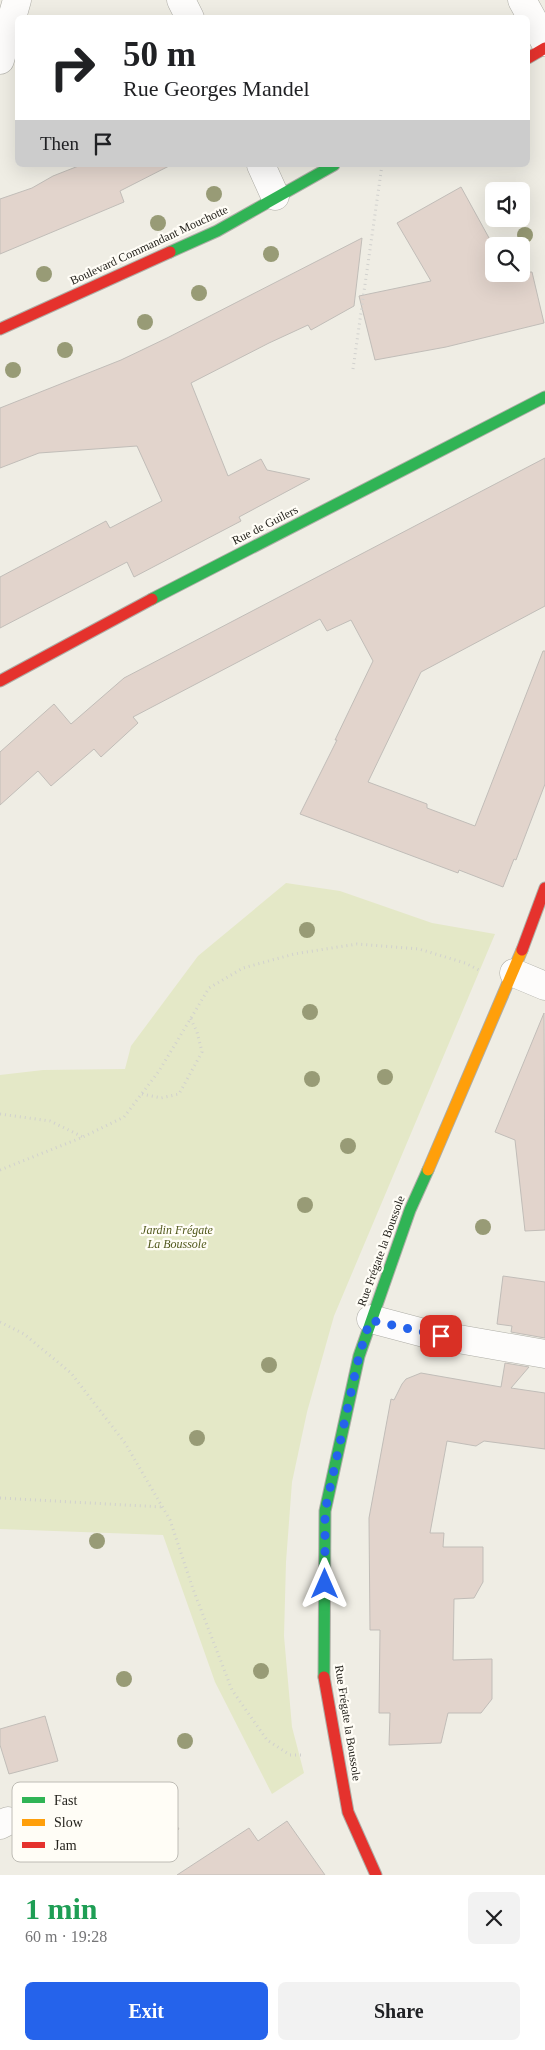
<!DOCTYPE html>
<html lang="en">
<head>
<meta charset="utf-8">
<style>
	body { margin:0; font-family:"Times New Roman",serif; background:#f2f2f2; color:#202124; height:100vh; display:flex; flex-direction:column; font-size:19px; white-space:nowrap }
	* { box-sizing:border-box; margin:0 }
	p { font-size:16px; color:#757577 }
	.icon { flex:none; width:28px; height:28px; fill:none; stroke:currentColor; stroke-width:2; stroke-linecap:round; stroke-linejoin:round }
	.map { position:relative; height:1875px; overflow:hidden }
	.sheet { display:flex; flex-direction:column; background:#fff; flex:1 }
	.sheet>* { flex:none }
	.banner { position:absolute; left:15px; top:15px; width:515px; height:152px; border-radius:8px; box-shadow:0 5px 20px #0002; background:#fff; color:#202124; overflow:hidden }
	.controls { position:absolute; left:485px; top:182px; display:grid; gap:10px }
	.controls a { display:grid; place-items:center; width:45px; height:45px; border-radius:8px; background:#fff; box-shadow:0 5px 20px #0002; font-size:25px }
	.pin { position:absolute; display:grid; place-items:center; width:42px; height:42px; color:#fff; margin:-21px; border-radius:10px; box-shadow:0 2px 8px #0006 }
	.me { position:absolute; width:55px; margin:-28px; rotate:0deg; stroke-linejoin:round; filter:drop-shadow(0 0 4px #0008) }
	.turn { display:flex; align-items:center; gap:18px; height:105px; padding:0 25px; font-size:22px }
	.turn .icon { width:65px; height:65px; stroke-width:2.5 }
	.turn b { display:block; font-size:35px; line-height:42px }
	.then { display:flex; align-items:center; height:48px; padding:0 25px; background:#0003; gap:10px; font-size:19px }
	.round { display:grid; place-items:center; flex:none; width:52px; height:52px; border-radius:8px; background:#f2f2f2 }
	.head { display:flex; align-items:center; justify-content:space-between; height:85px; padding:0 25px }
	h1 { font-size:30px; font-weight:700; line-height:38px; color:#1e9e55 }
	.action { display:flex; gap:10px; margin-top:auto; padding:10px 25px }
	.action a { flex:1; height:58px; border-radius:8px; background:#2563eb; color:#fff; font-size:20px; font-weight:700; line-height:58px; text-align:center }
	.action a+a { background:#f2f2f2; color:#202124 }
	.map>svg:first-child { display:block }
	.green { fill:#e4e8c7 }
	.building { fill:#e2d4cc; stroke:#c1bdb8 }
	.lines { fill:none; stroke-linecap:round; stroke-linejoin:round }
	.street-casing { stroke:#aeada6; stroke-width:29 }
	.fast-casing { stroke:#aeada6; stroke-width:13 }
	.slow-casing { stroke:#aeada6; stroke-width:13 }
	.jam-casing { stroke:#aeada6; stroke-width:13 }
	.path { stroke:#d1d1ce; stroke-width:3; stroke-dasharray:1 4; stroke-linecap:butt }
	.street { stroke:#fdfcfb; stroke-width:28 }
	.fast { stroke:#30b455; stroke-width:11 }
	.slow { stroke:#ff9f0a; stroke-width:11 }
	.jam { stroke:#e5322d; stroke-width:11 }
	.tree { fill:#989b76 }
	.route { stroke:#2563eb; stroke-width:9; stroke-dasharray:0 16.2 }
	.labels { text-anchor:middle; stroke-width:4.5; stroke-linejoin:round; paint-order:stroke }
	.street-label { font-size:12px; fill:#25231d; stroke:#fffdf6 }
	.park-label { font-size:12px; font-style:italic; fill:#51581c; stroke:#fffdf6 }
	.key { fill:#fffdf6; stroke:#bebcb5; stroke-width:1 }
	.key-label { font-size:14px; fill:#25231d }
</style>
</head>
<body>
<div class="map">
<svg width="545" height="1875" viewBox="0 0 545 1875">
	<rect width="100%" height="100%" fill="#efede4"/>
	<polygon class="green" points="286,883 340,891 432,923 495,934 334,1316 307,1412 292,1482 286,1562 284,1636 292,1727 304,1773 272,1794 215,1682 163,1535 0,1529 0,1075 43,1070 125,1069 131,1046 198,956"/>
	<g class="building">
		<polygon points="81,165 171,165 120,191 124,202 0,254 0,199 32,188 53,176"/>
		<polygon points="461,187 494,247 494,274 532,272 544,323 446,347 375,360 359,296 431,281 397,223"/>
		<polygon points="362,238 354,306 311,330 308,325 269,343 191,383 228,476 261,459 267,470 310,479 239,517 241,521 134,577 127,562 0,628 0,577 106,521 110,528 162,501 137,446 39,453 0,468 0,408 121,360 167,338"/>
		<polygon points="545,458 545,606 421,672 368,782 427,804 427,808 475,826 543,651 545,651 545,784 516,860 514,859 503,887 459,870 458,873 300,814 337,740 335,740 373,661 351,620 327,631 320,619 133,717 138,723 101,757 94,749 51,786 38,771 0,805 0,752 54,704 71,724 124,678"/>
		<polygon points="544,1013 545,1230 525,1231 515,1140 495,1132"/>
		<polygon points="503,1276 545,1282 545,1338 511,1332 512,1326 497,1324"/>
		<polygon points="505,1363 529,1367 511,1388 545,1393 545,1449 484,1441 476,1446 447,1441 430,1533 444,1533 443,1547 483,1547 483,1582 474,1598 454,1599 453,1660 492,1659 492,1699 481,1713 448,1713 441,1743 389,1745 390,1713 379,1713 380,1630 370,1630 369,1518 391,1399 394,1400 402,1384 406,1379 421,1373 501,1387"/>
		<polygon points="45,1716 58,1761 9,1774 0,1745 0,1729"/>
		<polygon points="156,1795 179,1829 134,1861 110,1827"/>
		<polygon points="287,1821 325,1875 177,1875 249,1828 258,1841"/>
	</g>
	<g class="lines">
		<defs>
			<g id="street">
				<polyline points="181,0 190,18"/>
				<polyline points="522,0 545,42"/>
				<polyline points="0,60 17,0"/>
				<polyline points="261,165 275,196"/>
				<polyline points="514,973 545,986"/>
				<polyline points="371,1319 424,1333 545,1354"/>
				<polyline points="0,1825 8,1821"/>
			</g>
			<g id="fast">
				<polyline points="170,252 217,231 334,165"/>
				<polyline points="152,599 545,397"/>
				<polyline points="324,1677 325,1511 359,1356 410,1210 428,1170"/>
			</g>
			<polyline id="slow" points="428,1170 522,950"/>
			<g id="jam">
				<polyline points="528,58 545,48"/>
				<polyline points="0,329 170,252"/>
				<polyline points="0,681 152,599"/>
				<polyline points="522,950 545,888"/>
				<polyline points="324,1677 348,1812 376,1875"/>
			</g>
		</defs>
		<use href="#street" class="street-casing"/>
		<use href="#fast" class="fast-casing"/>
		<use href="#slow" class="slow-casing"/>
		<use href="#jam" class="jam-casing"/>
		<g class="path">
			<polyline points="353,369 382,165"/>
			<polyline points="142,1094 161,1098 179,1094 202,1052 197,1032 190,1017"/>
			<polyline points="0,1114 50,1121 83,1137"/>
			<polyline points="0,1170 83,1137 124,1117 159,1071 209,988 243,968 294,954 357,944 419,949 465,963 479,970"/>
			<polyline points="0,1322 24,1334 71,1373 125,1443 170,1520 193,1589 232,1690 267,1740 290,1755 305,1755"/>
			<polyline points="0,1498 162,1507"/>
		</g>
		<use href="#street" class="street"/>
		<use href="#fast" class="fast"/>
		<use href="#slow" class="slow"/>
		<use href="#jam" class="jam"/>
	</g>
	<g class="tree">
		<circle cx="214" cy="194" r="8"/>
		<circle cx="158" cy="223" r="8"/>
		<circle cx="525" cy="235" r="8"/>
		<circle cx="271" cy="254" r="8"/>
		<circle cx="44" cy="274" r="8"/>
		<circle cx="199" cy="293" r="8"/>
		<circle cx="145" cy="322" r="8"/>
		<circle cx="65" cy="350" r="8"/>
		<circle cx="13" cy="370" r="8"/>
		<circle cx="307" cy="930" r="8"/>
		<circle cx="310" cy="1012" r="8"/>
		<circle cx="385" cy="1077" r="8"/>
		<circle cx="312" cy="1079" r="8"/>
		<circle cx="348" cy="1146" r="8"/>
		<circle cx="305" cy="1205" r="8"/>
		<circle cx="483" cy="1227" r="8"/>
		<circle cx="269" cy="1365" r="8"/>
		<circle cx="197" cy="1438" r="8"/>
		<circle cx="97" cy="1541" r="8"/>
		<circle cx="261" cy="1671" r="8"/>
		<circle cx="124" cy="1679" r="8"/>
		<circle cx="185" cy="1741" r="8"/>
	</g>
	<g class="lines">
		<polyline class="route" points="325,1584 325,1511 359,1356 370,1320 441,1336"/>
	</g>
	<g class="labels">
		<g class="street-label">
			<text transform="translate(149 245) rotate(-25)" y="4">Boulevard Commandant Mouchotte</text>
			<text transform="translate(265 525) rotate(-27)" y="4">Rue de Guilers</text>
			<text transform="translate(381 1251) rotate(-70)" y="4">Rue Frégate la Boussole</text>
			<text transform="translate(348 1723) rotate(81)" y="4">Rue Frégate la Boussole</text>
		</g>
		<g class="park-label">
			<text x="177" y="1234">Jardin Frégate<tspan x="177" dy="14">La Boussole</tspan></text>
		</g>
	</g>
	<rect x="12" y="1782" width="166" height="80" rx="8" class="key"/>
	<rect x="22" y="1797" width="23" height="6" fill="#30b455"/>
	<rect x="22" y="1819" width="23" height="7" fill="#ff9f0a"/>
	<rect x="22" y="1842" width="23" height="6" fill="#e5322d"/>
	<g class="key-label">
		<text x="54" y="1805">Fast</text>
		<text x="54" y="1827">Slow</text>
		<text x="54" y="1850">Jam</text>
	</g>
</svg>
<div class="controls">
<a><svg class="icon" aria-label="sound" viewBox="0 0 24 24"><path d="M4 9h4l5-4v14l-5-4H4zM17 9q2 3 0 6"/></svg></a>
<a><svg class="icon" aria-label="search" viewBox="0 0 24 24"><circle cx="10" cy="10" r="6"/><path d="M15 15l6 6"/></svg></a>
</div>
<div class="pin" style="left:441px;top:1336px;background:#d93025"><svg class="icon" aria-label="arrive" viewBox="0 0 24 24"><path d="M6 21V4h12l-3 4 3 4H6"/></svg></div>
<svg class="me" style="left:325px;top:1584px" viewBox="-20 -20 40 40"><path d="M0-17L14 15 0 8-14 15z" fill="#2563eb" stroke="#fff" stroke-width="4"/></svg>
<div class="banner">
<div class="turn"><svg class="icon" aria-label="right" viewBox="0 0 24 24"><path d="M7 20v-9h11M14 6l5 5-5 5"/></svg><div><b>50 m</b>Rue Georges Mandel</div></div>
<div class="then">Then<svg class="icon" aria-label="arrive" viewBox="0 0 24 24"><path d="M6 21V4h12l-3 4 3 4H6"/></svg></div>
</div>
</div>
<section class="sheet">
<div class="head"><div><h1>1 min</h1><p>60 m · 19:28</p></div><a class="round"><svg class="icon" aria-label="close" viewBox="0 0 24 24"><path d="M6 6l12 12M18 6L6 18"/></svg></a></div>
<div class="action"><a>Exit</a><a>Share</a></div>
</section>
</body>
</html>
